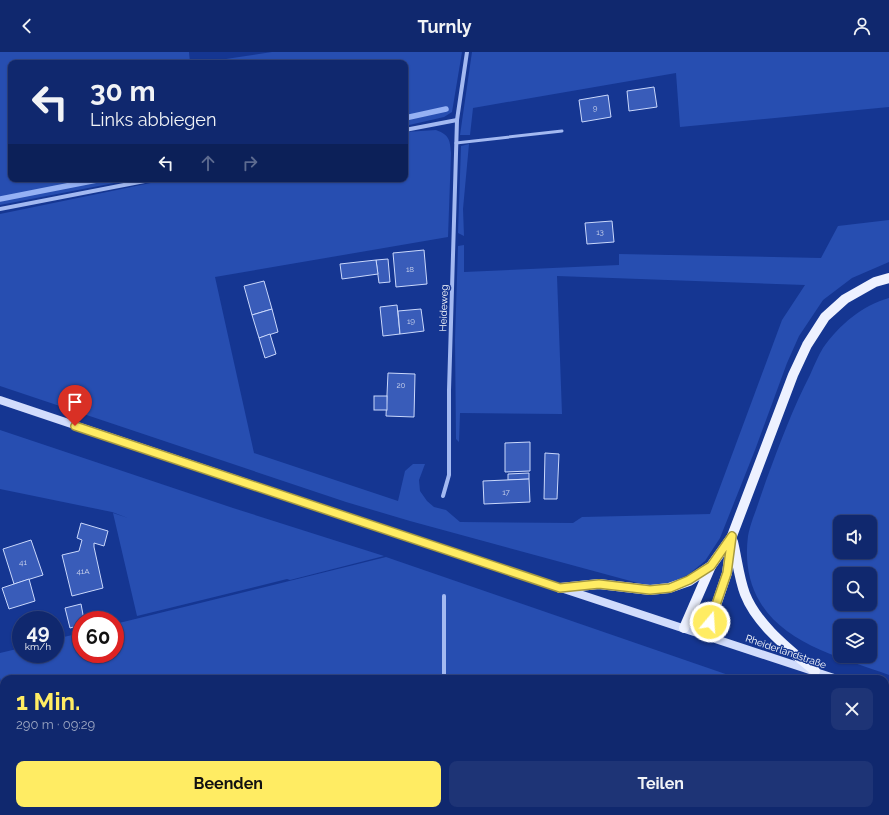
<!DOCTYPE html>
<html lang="de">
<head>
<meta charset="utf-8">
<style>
	body { margin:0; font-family:Raleway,sans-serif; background:#1e3476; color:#f1f3f6; height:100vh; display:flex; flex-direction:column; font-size:15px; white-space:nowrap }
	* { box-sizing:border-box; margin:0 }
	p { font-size:13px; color:#9ca6c2 }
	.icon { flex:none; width:22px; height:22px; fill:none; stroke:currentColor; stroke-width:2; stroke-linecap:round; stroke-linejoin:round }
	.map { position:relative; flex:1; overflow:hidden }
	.panel { position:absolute; left:0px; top:623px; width:889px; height:140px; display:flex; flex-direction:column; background:#10286e; border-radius:12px 12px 0 0; box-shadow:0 1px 3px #0004,0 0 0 1px #304481 }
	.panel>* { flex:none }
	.hud { position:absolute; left:8px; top:8px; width:400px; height:122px; border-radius:8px; box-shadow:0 1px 3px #0004,0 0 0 1px #304481; background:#10286e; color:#f1f3f6; overflow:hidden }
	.buttons { position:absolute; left:833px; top:463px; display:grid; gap:8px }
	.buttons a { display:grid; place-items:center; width:44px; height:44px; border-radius:8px; background:#10286e; box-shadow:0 1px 3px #0004,0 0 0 1px #304481; font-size:20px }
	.speed { position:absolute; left:12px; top:559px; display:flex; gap:8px; font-size:20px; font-weight:700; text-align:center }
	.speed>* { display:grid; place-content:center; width:52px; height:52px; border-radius:50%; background:#10286e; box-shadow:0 1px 3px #0004,0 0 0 1px #304481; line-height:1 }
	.speed small { font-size:10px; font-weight:400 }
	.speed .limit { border:6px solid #d22; background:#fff; color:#111 }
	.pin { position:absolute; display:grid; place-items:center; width:34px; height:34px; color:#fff; margin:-41px -17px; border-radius:50% 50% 50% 0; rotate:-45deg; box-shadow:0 0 4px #0007 }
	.pin .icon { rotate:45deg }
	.me { position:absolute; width:44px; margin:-22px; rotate:18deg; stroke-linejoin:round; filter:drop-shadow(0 0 3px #0008) }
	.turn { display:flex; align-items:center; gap:14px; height:84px; padding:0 16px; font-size:18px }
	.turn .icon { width:52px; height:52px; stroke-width:2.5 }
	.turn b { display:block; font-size:28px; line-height:34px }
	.lanes { display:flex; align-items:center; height:38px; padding:0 16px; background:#0003; justify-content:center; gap:20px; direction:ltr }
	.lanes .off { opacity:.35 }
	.round { display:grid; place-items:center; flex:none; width:42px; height:42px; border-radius:8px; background:#1e3476 }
	.summary { display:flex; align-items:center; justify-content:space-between; height:68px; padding:0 16px }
	h1 { font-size:24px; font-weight:700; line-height:30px; color:#ffec63 }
	.cta { display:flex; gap:8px; margin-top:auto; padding:8px 16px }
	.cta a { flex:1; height:46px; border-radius:8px; background:#ffec63; color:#111; font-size:16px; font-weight:700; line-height:46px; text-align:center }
	.cta a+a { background:#1e3476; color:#f1f3f6 }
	header { display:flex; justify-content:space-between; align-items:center; height:52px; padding:0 16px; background:#10286e; font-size:18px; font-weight:700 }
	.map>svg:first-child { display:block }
	.green { fill:#274eb1; fill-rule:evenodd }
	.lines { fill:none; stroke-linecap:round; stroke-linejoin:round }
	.stream { stroke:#95b1f4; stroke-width:5.5 }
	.building { fill:#395cb9; stroke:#cad8fc }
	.lane { stroke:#a3b9f1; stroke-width:3 }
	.street { stroke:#a3b9f1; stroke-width:4 }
	.secondary { stroke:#d1dcfc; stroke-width:8 }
	.primary { stroke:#edf1ff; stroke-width:10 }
	.route-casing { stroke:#a69940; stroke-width:10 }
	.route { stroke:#ffec63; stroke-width:7 }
	.labels { text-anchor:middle; stroke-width:3; stroke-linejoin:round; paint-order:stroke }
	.number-label { font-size:8px; fill:#ced6ee }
	.street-label { font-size:10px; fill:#fff; stroke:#153692 }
</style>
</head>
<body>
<header><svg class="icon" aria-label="back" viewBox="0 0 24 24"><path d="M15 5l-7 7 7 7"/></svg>Turnly<svg class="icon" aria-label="person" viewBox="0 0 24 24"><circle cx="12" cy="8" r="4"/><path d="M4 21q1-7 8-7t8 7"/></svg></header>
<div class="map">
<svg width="889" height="763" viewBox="0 0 889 763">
	<rect width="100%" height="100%" fill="#153692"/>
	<g class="green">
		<polygon points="0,0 189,0 190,11 11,11 11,127 135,127 0,153"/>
		<polygon points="272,0 462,0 452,60 444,65 405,74 405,11 199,11"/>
		<polygon points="472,0 889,0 889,55 680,75 676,21 473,56 470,83 460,83"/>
		<path d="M436,78C449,83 450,87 451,101L448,185L215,225L254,401L398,449L405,419L413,412H425L419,428L420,439L427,449L434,455L446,458L460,470L573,471L582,465L710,462L782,268L805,233L557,224L562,362L460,361L459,390L456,387L455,288L458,194L464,193V220L619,213V202L821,206L838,174L889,168V210L852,226L823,248L799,284L787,311L755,398L720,486L705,509L689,522L668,533L649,534L410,469L346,450L0,334V162L170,127H405V80Z"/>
		<polygon points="469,92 463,157 464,184 458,181 461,94"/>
		<path d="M889,246V623C846,607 785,593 760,550C748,530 745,507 748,484C749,478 751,472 753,466C758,453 762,440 767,426C780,391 793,356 810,323C814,314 818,304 823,296C839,273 863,253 889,246ZM840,470H870V500H840ZM840,522H870V552H840ZM840,574H870V604H840Z"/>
		<polygon points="0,378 233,456 384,504 290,528 287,527 137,564 113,461 128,466 112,460 0,437"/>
		<polygon points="386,505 740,627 4,627 4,639 0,626 0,601 21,596 21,602 55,602 55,587 81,581 81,602 115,602 115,572"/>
		<polygon points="4,715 4,759 377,759 377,763 3,763 0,745 0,716"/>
		<polygon points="562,759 859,759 858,763 561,763"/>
	</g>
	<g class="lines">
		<g class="stream">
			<polyline points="405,66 446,57"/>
			<polyline points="0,147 102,127"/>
		</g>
	</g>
	<g class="building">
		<polygon points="654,35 657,55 629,59 627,39"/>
		<polygon points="608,43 611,65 582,70 579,48"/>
		<polygon points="612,169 614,190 587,192 585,171"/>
		<polygon points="424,198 427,232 396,235 393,201"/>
		<polygon points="388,207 390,230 379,231 376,208"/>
		<polygon points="376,208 378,222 342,227 340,212"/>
		<polygon points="264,229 272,257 252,263 244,234"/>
		<polygon points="397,253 400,282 383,284 380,255"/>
		<polygon points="272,257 278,280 259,286 252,263"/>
		<polygon points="421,257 424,279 400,282 398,259"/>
		<polygon points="270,282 276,302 265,306 259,286"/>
		<polygon points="388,321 415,322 414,365 386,364"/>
		<rect x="374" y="344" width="13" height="14"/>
		<polygon points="530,390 530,419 505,420 505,391"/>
		<polygon points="545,401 559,402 557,447 544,447"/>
		<polygon points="529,421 529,427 508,428 508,422"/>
		<polygon points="529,427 530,450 484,452 483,429"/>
		<polygon points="81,471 108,479 104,494 94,491 94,495 103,536 72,544 62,503 79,499 82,488 77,486"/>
		<polygon points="31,488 43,523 14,532 3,497"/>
		<polygon points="29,527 35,549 9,557 2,536"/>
		<polygon points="81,552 84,568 81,568 81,573 70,576 65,556"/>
		<polygon points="387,759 421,759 420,763 387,763"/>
		<rect x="482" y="759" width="32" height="4"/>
	</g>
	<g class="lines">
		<polyline class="lane" points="456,91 562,79"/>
		<g class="street">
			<polyline points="405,78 457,68"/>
			<polyline points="0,157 155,127"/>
			<polyline points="443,444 449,423 449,338 457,68 467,0"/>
			<polyline points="444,627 444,544"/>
			<polyline points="443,763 443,759"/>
		</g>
		<g class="secondary">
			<polyline points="0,348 464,504 837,627"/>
			<polyline points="885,644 889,645"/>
		</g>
		<g class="primary">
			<path d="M733,490C737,507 739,526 745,542C757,573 790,598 815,619"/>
			<polyline points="560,536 599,532 650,538 669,536 689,529 711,514"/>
			<polyline points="684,576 711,514 731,486"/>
			<polyline points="706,583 727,521 732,484 793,323 807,293 825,265 845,247 875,230 889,226"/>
			<polyline points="884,763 889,747"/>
		</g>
	</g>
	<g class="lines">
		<defs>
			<polyline id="route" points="75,374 560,536 599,532 650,538 670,536 689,528 711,514 732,484 727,521 710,570"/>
		</defs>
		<use href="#route" class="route-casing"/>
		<use href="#route" class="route"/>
	</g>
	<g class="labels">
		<g class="number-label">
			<text x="595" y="59">9</text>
			<text x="600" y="183">13</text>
			<text x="410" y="220">18</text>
			<text x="411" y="272">19</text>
			<text x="401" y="336">20</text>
			<text x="506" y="443">17</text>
			<text x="23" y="513">41</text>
			<text x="83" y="522">41A</text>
		</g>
		<g class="street-label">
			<text transform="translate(443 256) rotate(-88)" y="4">Heideweg</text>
			<text transform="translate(786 599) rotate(19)" y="4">Rheiderlandstraße</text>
		</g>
	</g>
</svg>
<div class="buttons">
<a><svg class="icon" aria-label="sound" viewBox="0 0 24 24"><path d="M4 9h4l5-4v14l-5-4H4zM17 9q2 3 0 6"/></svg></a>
<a><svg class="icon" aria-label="search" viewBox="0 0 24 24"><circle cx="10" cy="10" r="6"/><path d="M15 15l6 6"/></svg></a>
<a><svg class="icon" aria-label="layers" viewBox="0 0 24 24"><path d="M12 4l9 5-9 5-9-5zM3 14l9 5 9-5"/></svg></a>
</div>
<div class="speed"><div>49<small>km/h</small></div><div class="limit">60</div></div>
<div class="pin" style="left:75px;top:374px;background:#d93025"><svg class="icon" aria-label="arrive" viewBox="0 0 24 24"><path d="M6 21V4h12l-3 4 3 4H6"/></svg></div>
<svg class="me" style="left:710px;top:570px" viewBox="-20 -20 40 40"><circle r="17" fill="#ffec63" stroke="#fff" stroke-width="3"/><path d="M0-11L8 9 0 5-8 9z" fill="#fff"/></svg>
<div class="hud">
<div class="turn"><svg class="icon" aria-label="left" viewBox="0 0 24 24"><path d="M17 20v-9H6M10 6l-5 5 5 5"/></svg><div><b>30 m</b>Links abbiegen</div></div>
<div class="lanes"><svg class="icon" aria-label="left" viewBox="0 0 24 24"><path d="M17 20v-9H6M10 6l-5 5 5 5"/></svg><svg class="icon off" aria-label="ahead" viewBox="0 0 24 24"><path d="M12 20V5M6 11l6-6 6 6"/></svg><svg class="icon off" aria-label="right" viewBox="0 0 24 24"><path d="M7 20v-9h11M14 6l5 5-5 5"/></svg></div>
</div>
<section class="panel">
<div class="summary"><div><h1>1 Min.</h1><p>290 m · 09:29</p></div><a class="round"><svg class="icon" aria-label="close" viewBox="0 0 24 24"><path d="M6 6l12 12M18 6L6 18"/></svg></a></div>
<div class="cta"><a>Beenden</a><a>Teilen</a></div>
</section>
</div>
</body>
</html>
